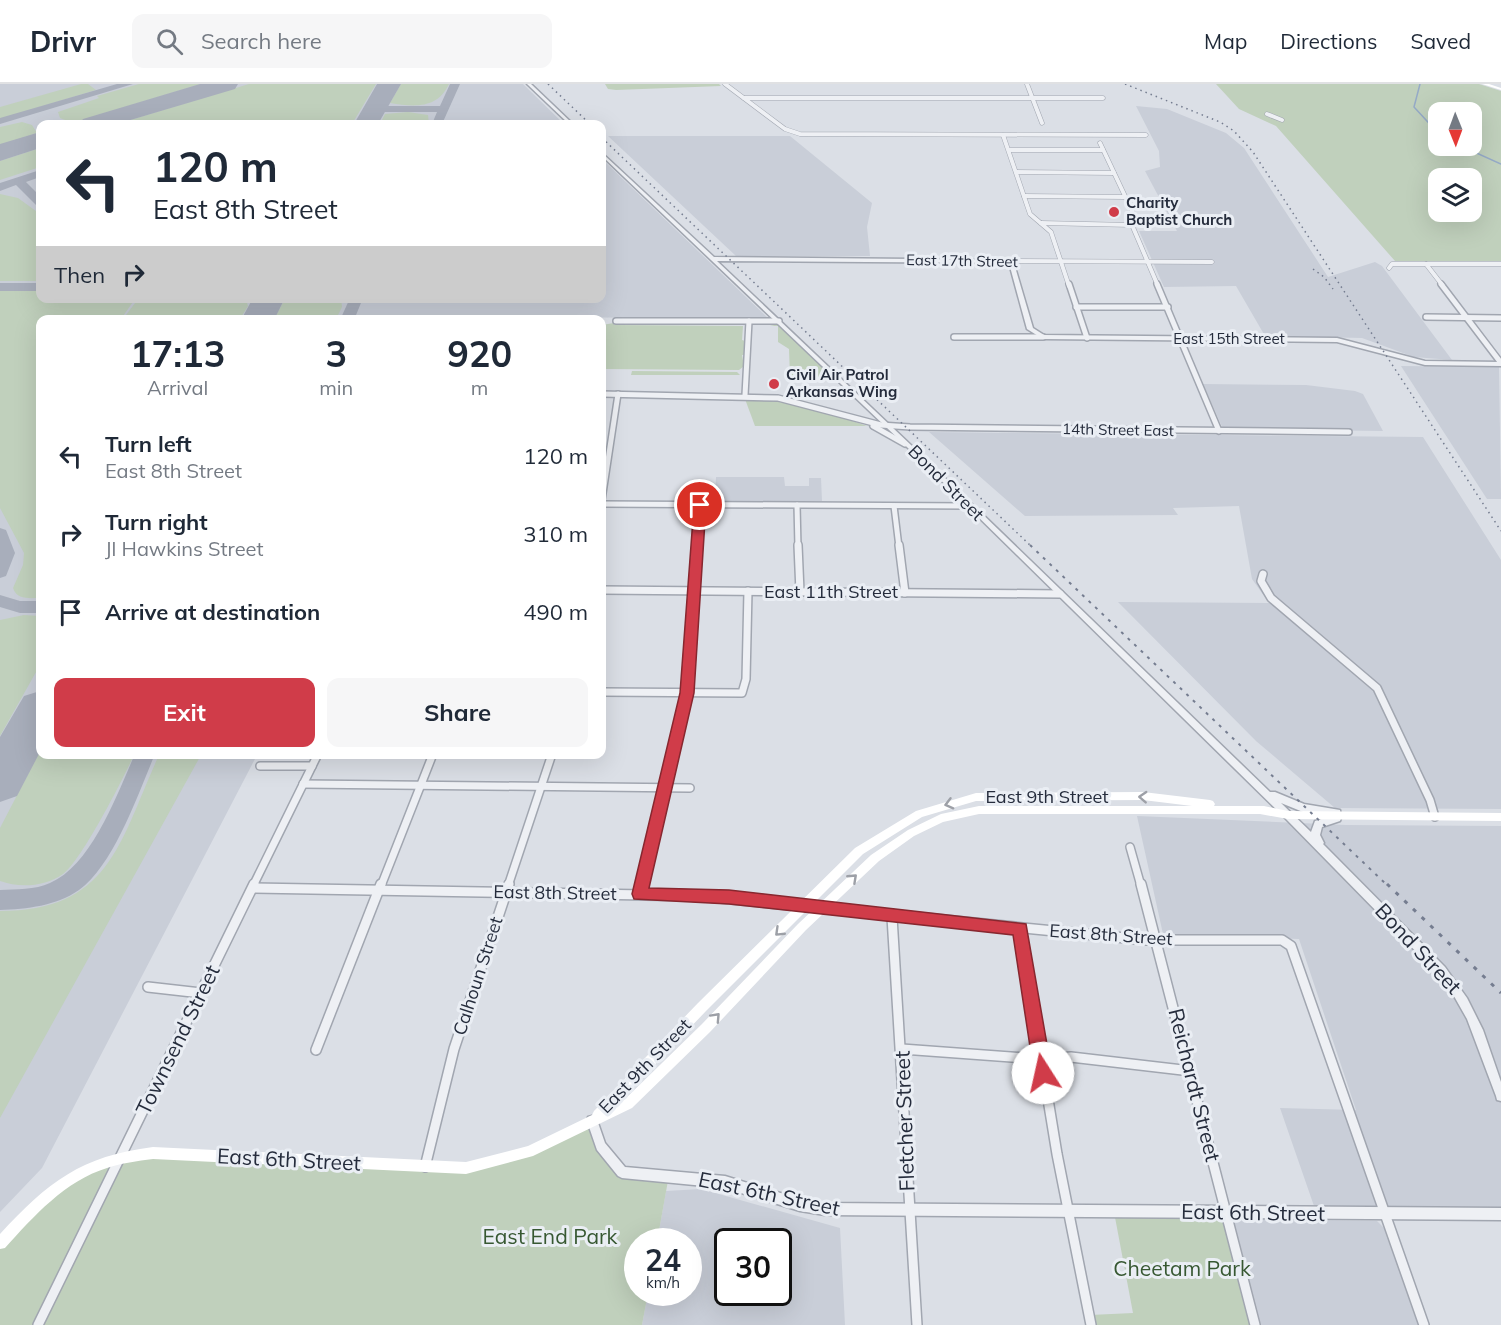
<!DOCTYPE html>
<html lang="en">
<head>
<meta charset="utf-8">
<style>
	body { margin:0; font-family:Mulish,sans-serif; background:#f6f6f7; color:#1f2937; height:100vh; display:flex; flex-direction:column; font-size:22px; white-space:nowrap }
	* { box-sizing:border-box; margin:0 }
	p { font-size:20px; color:#747a83 }
	.icon { flex:none; width:33px; height:33px; fill:none; stroke:currentColor; stroke-width:2; stroke-linecap:round; stroke-linejoin:round }
	.map { position:relative; flex:1; overflow:hidden }
	.sheet { position:absolute; left:36px; top:231px; width:570px; height:444px; display:flex; flex-direction:column; background:#fff; border-radius:12px; box-shadow:0 6px 24px #0002 }
	.sheet>* { flex:none }
	.banner { position:absolute; left:36px; top:36px; width:570px; height:183px; border-radius:12px; box-shadow:0 6px 24px #0002; background:#fff; color:#1f2937; overflow:hidden }
	.needle { width:39px; rotate:179deg }
	.tools { position:absolute; left:1428px; top:18px; display:grid; gap:12px }
	.tools a { display:grid; place-items:center; width:54px; height:54px; border-radius:12px; background:#fff; box-shadow:0 6px 24px #0002; font-size:30px }
	.speed { position:absolute; left:624px; top:1144px; display:flex; gap:12px; font-size:30px; font-weight:700; text-align:center }
	.speed>* { display:grid; place-content:center; width:78px; height:78px; border-radius:50%; background:#fff; box-shadow:0 6px 24px #0002; line-height:1 }
	.speed small { font-size:15px; font-weight:400 }
	.speed .limit { border:3px solid #111; border-radius:9px; background:#fff; color:#111 }
	.pin { position:absolute; display:grid; place-items:center; width:51px; height:51px; color:#fff; margin:-26px; border:3px solid #fff; border-radius:50%; box-shadow:0 2px 6px #0007 }
	.me { position:absolute; width:66px; margin:-33px; rotate:350deg; stroke-linejoin:round; filter:drop-shadow(0 0 4px #0008) }
	.turn { display:flex; align-items:center; gap:21px; height:126px; padding:0 18px; font-size:27px }
	.turn .icon { width:78px; height:78px; stroke-width:2.5 }
	.turn b { display:block; font-size:42px; line-height:51px }
	.then { display:flex; align-items:center; height:57px; padding:0 18px; background:#0003; gap:12px; font-size:22px }
	.eta { display:flex; justify-content:space-evenly; align-items:center; height:102px; text-align:center }
	.eta b { font-size:36px; font-weight:700; line-height:42px }
	.cta { display:flex; gap:12px; margin-top:auto; padding:12px 18px }
	.cta a { flex:1; height:69px; border-radius:12px; background:#d03c49; color:#fff; font-size:24px; font-weight:700; line-height:69px; text-align:center }
	.cta a+a { background:#f6f6f7; color:#1f2937 }
	ul { padding:0; list-style:none }
	li { display:flex; align-items:center; gap:18px; height:78px; padding:0 18px }
	li div { flex:1 }
	li b { display:block; font-size:22px }
	li em { font-style:normal }
	header { display:flex; align-items:center; gap:36px; box-sizing:border-box; height:84px; padding:0 30px; background:#fff; border-bottom:2px solid #e0e1e3 }
	header strong { font-size:28px }
	nav { display:flex; gap:33px; margin-inline-start:auto; font-size:21px }
	.search { width:420px; height:54px; background:#f6f6f7; display:flex; align-items:center; gap:15px; box-sizing:border-box; padding:0 21px; border-radius:12px; color:#747a83; font-size:22px }
	.map>svg:first-child { display:block }
	.built { fill:#c9ced8; fill-rule:evenodd }
	.green { fill:#c0d0bc; fill-rule:evenodd }
	.lines { fill:none; stroke-linecap:round; stroke-linejoin:round }
	.stream { stroke:#95aac7; stroke-width:1.5 }
	.taxiway { fill:#a8aebb; fill-rule:evenodd }
	.runway { fill:#a8aebb; fill-rule:evenodd }
	.minor-far3-casing { stroke:#a1a6b0; stroke-width:5 }
	.minor-far2-casing { stroke:#a1a6b0; stroke-width:8 }
	.minor-far1-casing { stroke:#a1a6b0; stroke-width:10 }
	.minor-casing { stroke:#a1a6b0; stroke-width:12 }
	.tertiary-casing { stroke:#a1a6b0; stroke-width:3 }
	.minor-far3 { stroke:#eef0f4; stroke-width:4 }
	.minor-far2 { stroke:#eef0f4; stroke-width:5 }
	.minor-far1 { stroke:#eef0f4; stroke-width:7 }
	.minor { stroke:#eef0f4; stroke-width:9 }
	.tertiary { fill:#eef0f4; fill-rule:evenodd }
	.secondary { fill:#fff; fill-rule:evenodd }
	.rail-far2 { stroke:#757d90; stroke-width:1.5; stroke-dasharray:1.5 4; stroke-linecap:butt }
	.rail-far1 { stroke:#757d90; stroke-width:2; stroke-dasharray:3 6; stroke-linecap:butt }
	.rail { stroke:#757d90; stroke-width:3; stroke-dasharray:4 8; stroke-linecap:butt }
	.oneway { stroke:#9da0a7 }
	.route { fill:#d03c49; stroke:#87272f; stroke-width:1.5 }
	.poi-dot { fill:#d03c49; stroke:#eaeef4; stroke-width:2 }
	.labels { text-anchor:middle; stroke-width:6; stroke-linejoin:round; paint-order:stroke }
	.far-poi-label { font-size:15px; font-weight:bold; fill:#252c3c; stroke:#eaeef4; text-anchor:start }
	.far-street-label { font-size:15px; fill:#252c3c; stroke:#eaeef4 }
	.street-label { font-size:18px; fill:#252c3c; stroke:#eaeef4 }
	.near-street-label { font-size:21px; fill:#252c3c; stroke:#eaeef4 }
	.near-park-label { font-size:21px; fill:#375832; stroke:#eaeef4 }
</style>
</head>
<body>
<header>
<strong>Drivr</strong>
<div class="search"><svg class="icon" aria-label="search" viewBox="0 0 24 24"><circle cx="10" cy="10" r="6"/><path d="M15 15l6 6"/></svg>Search here</div>
<nav><a>Map</a><a>Directions</a><a>Saved</a></nav>
</header>
<div class="map">
<svg width="1501" height="1241" viewBox="0 0 1501 1241">
	<rect width="100%" height="100%" fill="#dbdfe6"/>
	<g class="built">
		<polygon points="0,0 523,0 564,40 40,40 40,214 602,214 602,75 769,235 551,233 551,236 40,236 40,670 257,671 42,1084 0,1128"/>
		<polygon points="1136,22 1167,25 1226,49 1244,64 1328,193 1375,178 1382,182 1452,276 1414,273 1362,254 1265,252 1236,202 1164,203 1139,147 1177,147 1145,87 1160,83 1159,67"/>
		<polygon points="608,52 790,52 872,119 867,143 870,172 736,172"/>
		<polygon points="1401,282 1499,283 1501,415 1487,415"/>
		<polygon points="1203,300 1306,301 1355,307 1363,310 1383,347 1223,345"/>
		<polygon points="929,348 1423,353 1501,476 1501,725 1335,724 1256,657 1118,518 1269,519 1252,495 1239,422 1173,424 1178,431 1025,432"/>
		<polygon points="716,393 784,393 785,402 809,402 809,394 821,394 822,417 715,417"/>
		<polygon points="1137,732 1346,741 1501,742 1501,1124 1314,1122 1280,1024 1356,1026 1299,855 1163,850"/>
		<path d="M701,1105L840,1144L845,1241H642L648,1209H688V1158H657L666,1107ZM728,1158H778V1209H728Z"/>
		<polygon points="1229,1135 1377,1137 1387,1147 1419,1241 1256,1241"/>
	</g>
	<g class="green">
		<polygon points="81,0 88,0 96,6 0,35 0,23"/>
		<polygon points="139,0 201,0 72,39 60,34 58,28 99,14 97,12"/>
		<polygon points="249,0 376,0 352,40 117,40"/>
		<path d="M401,0H449C437,25 415,23 390,19Z"/>
		<polygon points="605,0 719,0 721,2 616,6 608,5"/>
		<path d="M1216,0H1479L1501,7V177H1395L1276,42L1239,25ZM1438,28H1472V62H1438ZM1438,94H1472V128H1438Z"/>
		<polygon points="408,28 428,31 429,40 380,40 385,30"/>
		<polygon points="22,38 32,41 37,49 0,61 0,43"/>
		<polygon points="40,64 40,83 0,96 0,77"/>
		<polygon points="0,110 18,114 40,130 40,197 0,197"/>
		<path d="M0,207H40V214L135,215L121,235L40,236V514C29,514 17,516 13,504L23,481L24,469L0,424Z"/>
		<polygon points="246,215 248,222 240,235 123,235 138,215"/>
		<polygon points="285,215 341,215 342,223 336,235 274,235"/>
		<polygon points="614,239 614,241 743,242 742,256 745,257 745,271 742,271 744,282 739,286 602,285 602,241"/>
		<polygon points="779,240 835,294 790,293 789,265 778,258 778,242 770,242"/>
		<polygon points="632,287 737,288 740,291 631,291"/>
		<path d="M745,315C788,316 827,328 867,342H755Z"/>
		<polygon points="24,531 40,532 40,581 0,652 0,536"/>
		<path d="M40,667V670L134,671C123,695 82,776 63,790C45,803 19,804 0,797V744Z"/>
		<path d="M159,671H201L0,1034V827C111,827 120,756 159,671Z"/>
		<polygon points="592,1037 601,1062 622,1088 669,1091 657,1158 638,1158 638,1209 648,1209 642,1241 0,1241 0,1160 46,1111 123,1071 425,1083 491,1078"/>
		<polygon points="1114,1128 1225,1129 1255,1241 1091,1241 1090,1231 1133,1229"/>
	</g>
	<g class="lines">
		<g class="stream">
			<polyline points="1420,0 1414,23 1438,49"/>
			<polyline points="1461,62 1501,80"/>
		</g>
		<g class="taxiway">
			<polygon points="117,0 133,0 0,40 0,34"/>
			<polygon points="450,0 460,0 442,40 432,40 437,28 375,28 370,25 375,22 440,22"/>
			<polygon points="40,86 40,93 26,98 40,112 40,121 36,121 16,101 0,107 0,99"/>
			<rect x="0" y="199" width="40" height="8"/>
			<polygon points="350,214 363,214 354,236 340,236"/>
			<polygon points="0,444 6,446 15,469 6,492 0,494"/>
			<polygon points="0,511 20,517 40,517 40,529 20,529 0,523"/>
			<path d="M135,670H155C138,710 114,781 79,806C56,822 27,825 0,826V806C16,805 35,806 50,799C92,781 117,710 135,670Z"/>
		</g>
		<g class="runway">
			<polygon points="200,0 238,0 235,5 117,40 79,40 83,35"/>
			<polygon points="377,0 401,0 378,40 354,40"/>
			<polygon points="40,48 40,64 0,77 0,60"/>
			<polygon points="253,214 285,214 274,236 241,236"/>
			<polygon points="40,607 40,668 17,712 0,718 0,653 24,612"/>
		</g>
		<defs>
			<g id="minor-far3">
				<polyline points="725,0 785,45 800,50 1146,51"/>
				<polyline points="1027,0 1042,39"/>
				<polyline points="744,14 1103,14"/>
				<polyline points="1267,30 1282,36"/>
				<polyline points="1003,51 1030,130 1051,148 1069,202"/>
				<polyline points="1100,59 1133,129 1135,136 1132,141 1158,202"/>
				<polyline points="1009,66 1103,66"/>
				<polyline points="1016,88 1114,89"/>
				<polyline points="1024,112 1125,113"/>
				<polyline points="1041,139 1132,141"/>
				<polyline points="1011,177 1212,178"/>
				<polyline points="1426,180 1443,202"/>
				<polyline points="1389,184 1392,180 1501,180"/>
			</g>
			<g id="minor-far2">
				<polyline points="1069,200 1087,254"/>
				<polyline points="1157,200 1219,347"/>
				<polyline points="1441,200 1501,279"/>
				<polyline points="1076,223 1168,223"/>
				<polyline points="1426,233 1501,234"/>
				<polyline points="616,237 749,237 745,311"/>
				<polyline points="749,237 779,237"/>
				<polyline points="954,253 1043,253"/>
				<polyline points="602,310 778,314 881,341 910,343 1349,348"/>
				<polyline points="873,342 905,360"/>
				<polyline points="602,416 618,310"/>
				<polyline points="602,420 969,422"/>
				<polyline points="797,421 798,463"/>
				<polyline points="894,422 899,463"/>
				<polyline points="697,463 700,421"/>
			</g>
			<g id="minor-far1">
				<polyline points="798,461 800,508"/>
				<polyline points="899,461 905,509"/>
				<polyline points="1263,490 1261,497 1271,514 1377,604 1430,716 1435,733"/>
				<polyline points="602,506 1060,510"/>
				<polyline points="602,608 742,609 746,595 748,507"/>
				<polyline points="260,682 312,682"/>
				<polyline points="303,700 690,704"/>
				<polyline points="1130,763 1141,802"/>
				<polyline points="253,802 318,670"/>
				<polyline points="381,802 433,670"/>
				<polyline points="508,802 552,670"/>
				<polyline points="642,802 687,609 697,461"/>
			</g>
			<g id="minor">
				<polyline points="1141,800 1255,1241"/>
				<polyline points="253,804 700,812 1146,856 1282,856 1291,862 1424,1241"/>
				<polyline points="640,810 642,800"/>
				<polyline points="892,833 917,1241"/>
				<polyline points="1020,845 1057,1070 1091,1241"/>
				<polyline points="148,903 201,909"/>
				<polyline points="902,965 1039,975 1071,973 1191,987"/>
				<polyline points="316,966 381,800"/>
				<polyline points="425,1083 454,965 509,800"/>
				<polyline points="38,1241 254,800"/>
			</g>
			<g id="tertiary">
				<polygon points="527,0 531,0 573,40 569,40"/>
				<path d="M602,69L714,173L1013,176L1033,244L1044,251L1337,254L1425,277L1501,278V282L1425,281L1337,258L1043,255L1027,245L1009,179L717,177L912,362L1270,708H1275L1304,720L1340,726L1341,734L1340,737L1322,743L1320,751L1324,759L1323,760L1445,883L1467,914L1483,946L1501,998V1017L1497,1016L1496,1012L1467,935L1450,905L1437,889L1285,734L908,364L602,72ZM1281,719L1303,728L1331,732L1315,737L1311,748Z"/>
				<polygon points="592,1032 596,1033 605,1059 625,1083 725,1092 800,1115 825,1119 1501,1124 1501,1136 825,1131 800,1127 725,1104 622,1094 618,1092 597,1066 587,1037 588,1033"/>
			</g>
		</defs>
		<use href="#minor-far3" class="minor-far3-casing"/>
		<use href="#minor-far2" class="minor-far2-casing"/>
		<use href="#minor-far1" class="minor-far1-casing"/>
		<use href="#minor" class="minor-casing"/>
		<use href="#tertiary" class="tertiary-casing"/>
		<use href="#minor-far3" class="minor-far3"/>
		<use href="#minor-far2" class="minor-far2"/>
		<use href="#minor-far1" class="minor-far1"/>
		<use href="#minor" class="minor"/>
		<use href="#tertiary" class="tertiary"/>
		<g class="secondary">
			<polygon points="1482,0 1489,0 1501,4 1501,6"/>
			<path d="M1143,708L1210,716L1213,717L1215,720L1214,722H1264L1288,727L1501,729V737L1288,735L1260,730H979L943,738L914,752L879,777L806,846L710,948L632,1024L533,1072L466,1090L153,1075C137,1077 122,1079 107,1084C65,1097 34,1132 5,1164L0,1165V1150C48,1098 81,1072 153,1063L466,1078L528,1062L592,1031L594,1027L698,919L855,764L916,727L976,709ZM1143,716L1192,722H979L941,730L908,746L871,771L798,840L702,940L624,1016L618,1019L706,927L863,770L922,733L976,717Z"/>
		</g>
		<g class="rail-far2">
			<polyline points="548,0 590,40"/>
			<polyline points="1125,0 1220,38 1234,47 1253,68 1501,447"/>
			<polyline points="602,54 1032,463"/>
			<polyline points="1313,185 1324,193 1333,205"/>
		</g>
		<polyline class="rail-far1" points="1030,461 1388,802"/>
		<polyline class="rail" points="1387,800 1501,909"/>
	</g>
	<defs><path id="oneway-chevron" d="M-2-3.5L2.5 0L-2 3.5" fill="none" stroke-width="1.6" stroke-linecap="round" stroke-linejoin="round" transform="scale(1.5)"/></defs>
	<g class="oneway">
		<use href="#oneway-chevron" transform="translate(1143 713) rotate(-177)"/>
		<use href="#oneway-chevron" transform="translate(949 720) rotate(165)"/>
		<use href="#oneway-chevron" transform="translate(853 794) rotate(-43)"/>
		<use href="#oneway-chevron" transform="translate(779 848) rotate(136)"/>
		<use href="#oneway-chevron" transform="translate(716 933) rotate(-47)"/>
	</g>
	<polygon class="route" points="700,417 706,421 694,609 649,804 729,806 1026,840 1052,989 1049,995 1043,998 1037,995 1034,989 1013,851 729,820 634,815 632,810 680,609 694,421"/>
	<g class="poi-dot">
		<circle cx="1114" cy="128" r="6"/>
		<circle cx="774" cy="300" r="6"/>
	</g>
	<g class="labels">
		<g class="far-poi-label">
			<text x="1126" y="124">Charity<tspan x="1126" dy="17">Baptist Church</tspan></text>
			<text x="786" y="296">Civil Air Patrol<tspan x="786" dy="17">Arkansas Wing</tspan></text>
		</g>
		<g class="far-street-label">
			<text transform="translate(962 177) rotate(1)" y="5">East 17th Street</text>
			<text x="1229" y="260">East 15th Street</text>
			<text transform="translate(1118 346) rotate(1)" y="5">14th Street East</text>
		</g>
		<g class="street-label">
			<text transform="translate(946 399) rotate(45)" y="6">Bond Street</text>
			<text x="831" y="514">East 11th Street</text>
			<text x="1047" y="719">East 9th Street</text>
			<text transform="translate(555 809) rotate(1)" y="6">East 8th Street</text>
			<text transform="translate(1111 851) rotate(4)" y="6">East 8th Street</text>
			<text transform="translate(478 892) rotate(-72)" y="6">Calhoun Street</text>
			<text transform="translate(645 982) rotate(-46)" y="6">East 9th Street</text>
		</g>
		<g class="near-street-label">
			<text transform="translate(1418 865) rotate(47)" y="7">Bond Street</text>
			<text transform="translate(178 956) rotate(-64)" y="7">Townsend Street</text>
			<text transform="translate(1194 1001) rotate(76)" y="7">Reichardt Street</text>
			<text transform="translate(905 1037) rotate(-92)" y="7">Fletcher Street</text>
			<text transform="translate(289 1076) rotate(3)" y="7">East 6th Street</text>
			<text transform="translate(769 1110) rotate(12)" y="7">East 6th Street</text>
			<text transform="translate(1253 1129) rotate(1)" y="7">East 6th Street</text>
		</g>
		<g class="near-park-label">
			<text x="550" y="1160">East End Park</text>
			<text x="1182" y="1192">Cheetam Park</text>
		</g>
	</g>
</svg>
<div class="tools">
<a><svg class="needle" viewBox="-14 -14 28 28"><path d="M0-13l5 13h-10z" fill="#e53935"/><path d="M0 13l5-13h-10z" fill="#747a83"/></svg></a>
<a><svg class="icon" aria-label="layers" viewBox="0 0 24 24"><path d="M12 4l9 5-9 5-9-5zM3 14l9 5 9-5"/></svg></a>
</div>
<div class="speed"><div>24<small>km/h</small></div><div class="limit">30</div></div>
<div class="pin" style="left:700px;top:421px;background:#d93025"><svg class="icon" aria-label="arrive" viewBox="0 0 24 24"><path d="M6 21V4h12l-3 4 3 4H6"/></svg></div>
<svg class="me" style="left:1043px;top:989px" viewBox="-20 -20 40 40"><circle r="19" fill="#fff"/><path d="M0-13L10 11 0 6-10 11z" fill="#d03c49"/></svg>
<div class="banner">
<div class="turn"><svg class="icon" aria-label="left" viewBox="0 0 24 24"><path d="M17 20v-9H6M10 6l-5 5 5 5"/></svg><div><b>120 m</b>East 8th Street</div></div>
<div class="then">Then<svg class="icon" aria-label="right" viewBox="0 0 24 24"><path d="M7 20v-9h11M14 6l5 5-5 5"/></svg></div>
</div>
<section class="sheet">
<div class="eta">
<div><b>17:13</b><p>Arrival</p></div>
<div><b>3</b><p>min</p></div>
<div><b>920</b><p>m</p></div>
</div>
<ul>
<li><svg class="icon" aria-label="left" viewBox="0 0 24 24"><path d="M17 20v-9H6M10 6l-5 5 5 5"/></svg><div><b>Turn left</b><p>East 8th Street</p></div><em>120 m</em></li>
<li><svg class="icon" aria-label="right" viewBox="0 0 24 24"><path d="M7 20v-9h11M14 6l5 5-5 5"/></svg><div><b>Turn right</b><p>Jl Hawkins Street</p></div><em>310 m</em></li>
<li><svg class="icon" aria-label="arrive" viewBox="0 0 24 24"><path d="M6 21V4h12l-3 4 3 4H6"/></svg><div><b>Arrive at destination</b></div><em>490 m</em></li>
</ul>
<div class="cta"><a>Exit</a><a>Share</a></div>
</section>
</div>
</body>
</html>
